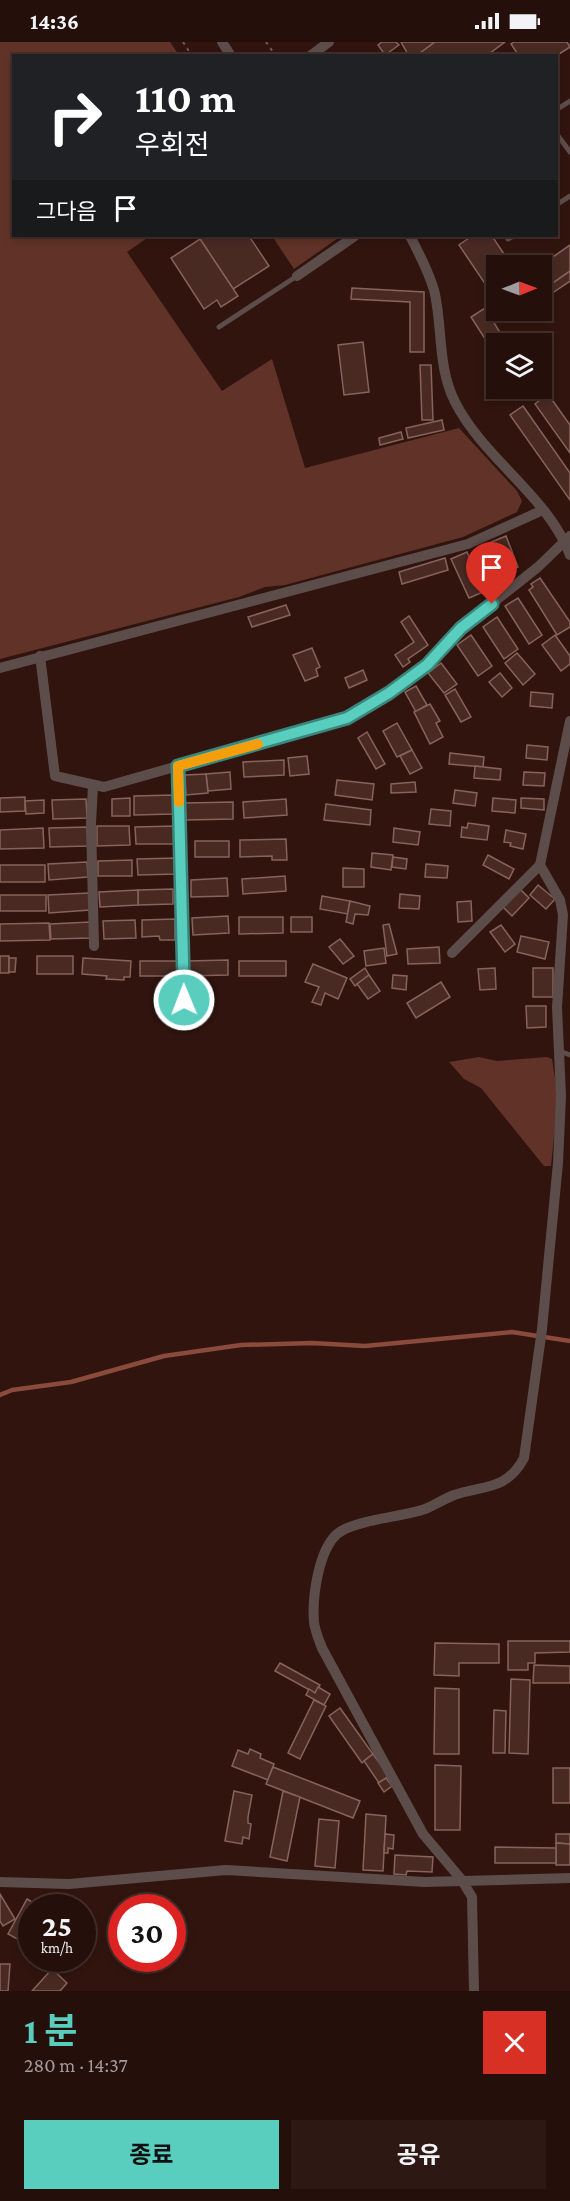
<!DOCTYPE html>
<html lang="ko">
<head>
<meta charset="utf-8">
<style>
	body { margin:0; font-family:"Crimson Pro","Noto Sans KR",serif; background:#2d1813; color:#f1f3f6; height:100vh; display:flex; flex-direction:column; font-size:22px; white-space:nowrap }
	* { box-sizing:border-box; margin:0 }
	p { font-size:20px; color:#a39c9c }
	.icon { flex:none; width:33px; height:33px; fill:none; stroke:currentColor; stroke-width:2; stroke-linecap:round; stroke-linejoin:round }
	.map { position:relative; height:1949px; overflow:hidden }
	.panel { display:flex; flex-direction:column; background:#250f0a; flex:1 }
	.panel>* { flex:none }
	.top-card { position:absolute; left:12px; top:12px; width:546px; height:183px; border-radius:0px; box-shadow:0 3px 9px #0003,0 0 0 2px #422f2b; background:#202124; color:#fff; overflow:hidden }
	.needle { width:39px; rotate:89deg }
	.buttons { position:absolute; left:486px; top:213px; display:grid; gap:12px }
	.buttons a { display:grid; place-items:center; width:66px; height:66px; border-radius:0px; background:#250f0a; box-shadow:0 3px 9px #0003,0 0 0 2px #422f2b; font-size:30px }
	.speed { position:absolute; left:18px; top:1852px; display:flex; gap:12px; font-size:30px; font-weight:700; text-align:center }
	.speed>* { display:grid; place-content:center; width:78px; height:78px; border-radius:50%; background:#250f0a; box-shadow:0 3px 9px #0003,0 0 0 2px #422f2b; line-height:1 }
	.speed small { font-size:15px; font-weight:400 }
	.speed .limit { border:9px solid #d22; background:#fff; color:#111 }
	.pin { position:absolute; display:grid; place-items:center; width:51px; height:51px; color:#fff; margin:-62px -26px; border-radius:50% 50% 50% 0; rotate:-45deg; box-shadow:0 0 6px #0007 }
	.pin .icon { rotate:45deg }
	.me { position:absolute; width:66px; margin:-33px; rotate:359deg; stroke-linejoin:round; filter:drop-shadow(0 0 4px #0008) }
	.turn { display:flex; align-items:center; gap:21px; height:126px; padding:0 24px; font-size:27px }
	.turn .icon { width:78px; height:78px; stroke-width:2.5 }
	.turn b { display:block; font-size:42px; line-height:51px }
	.then { display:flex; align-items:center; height:57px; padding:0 24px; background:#0003; gap:12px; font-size:22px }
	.round { display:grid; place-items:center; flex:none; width:63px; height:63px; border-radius:0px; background:#2d1813 }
	.head { display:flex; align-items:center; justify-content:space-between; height:102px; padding:0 24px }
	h1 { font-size:36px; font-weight:700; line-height:45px; color:#59cebe }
	.button { display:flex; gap:12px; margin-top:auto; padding:12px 24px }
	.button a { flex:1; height:69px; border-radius:0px; background:#59cebe; color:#111; font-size:24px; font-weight:700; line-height:69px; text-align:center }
	.button a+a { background:#2d1813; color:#f1f3f6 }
	.status { display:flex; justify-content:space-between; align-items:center; height:42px; padding:0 30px; background:#250f0a; direction:ltr }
	.status svg { height:16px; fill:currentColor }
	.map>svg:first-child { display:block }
	.green { fill:#613228 }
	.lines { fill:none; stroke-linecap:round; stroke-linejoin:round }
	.stream { stroke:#8a4b3d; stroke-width:4.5 }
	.building { fill:#492a23; stroke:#87635b; stroke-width:1.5 }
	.path { stroke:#745a55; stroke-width:2; stroke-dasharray:3 4.5; stroke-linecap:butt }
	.lane { stroke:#5d4d4a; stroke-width:5 }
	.street { stroke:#5d4d4a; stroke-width:10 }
	.route-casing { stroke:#3a867c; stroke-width:15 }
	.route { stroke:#59cebe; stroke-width:10 }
	.slow { stroke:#f59e0b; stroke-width:10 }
</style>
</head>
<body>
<div class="status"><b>14:36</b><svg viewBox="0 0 49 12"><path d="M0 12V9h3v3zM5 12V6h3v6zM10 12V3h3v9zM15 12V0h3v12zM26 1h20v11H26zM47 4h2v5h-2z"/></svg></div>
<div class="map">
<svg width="570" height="1949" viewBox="0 0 570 1949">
	<rect width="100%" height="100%" fill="#31140e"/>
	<g class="green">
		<polygon points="0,0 170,0 179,13 14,14 14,194 150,194 127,210 222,349 272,317 305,426 459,386 517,449 522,459 517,470 463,495 285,543 265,545 239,555 0,617"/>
		<polygon points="272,194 341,194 294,227"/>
		<polygon points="479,1015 497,1019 547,1015 552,1017 558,1056 551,1124 544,1124 481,1046 464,1037 449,1020"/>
	</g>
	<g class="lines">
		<polyline class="stream" points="0,1353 12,1348 71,1340 164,1314 241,1303 312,1301 365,1304 512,1290 570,1299"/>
	</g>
	<g class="building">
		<polygon points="382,0 396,0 399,3 385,13 378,3"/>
		<polygon points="401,0 435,0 416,14 409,14"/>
		<polygon points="435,0 505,0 486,14 416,14"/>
		<polygon points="514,0 567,0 570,5 556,14 519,14 511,2"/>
		<polygon points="198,194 249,194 269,224 233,247"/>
		<polygon points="472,194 492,194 512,224 496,224 496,258 459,203"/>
		<polygon points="200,197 238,254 221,265 217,258 204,267 171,216"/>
		<polygon points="570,203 570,229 542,249 540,224"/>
		<polygon points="570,229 570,239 548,254 543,248"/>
		<polygon points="352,246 424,250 424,310 410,310 410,260 351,257"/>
		<polygon points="485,266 507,302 496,302 496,314 471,275"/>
		<polygon points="513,268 527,268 512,279 508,272"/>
		<polygon points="363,300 369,350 344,353 338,303"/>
		<polygon points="420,323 431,323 433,378 422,378"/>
		<polygon points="548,352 570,383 570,411 535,362"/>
		<polygon points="523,364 570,431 570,458 510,373"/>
		<polygon points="442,378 444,388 408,396 406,386"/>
		<polygon points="401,390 403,397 380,403 379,396"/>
		<polygon points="506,494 518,525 501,531 489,501"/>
		<polygon points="467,510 485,549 469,556 451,517"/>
		<polygon points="445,516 448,528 402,542 399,530"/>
		<polygon points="540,536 570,580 570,585 557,593 529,548 533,545 531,542"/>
		<polygon points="518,556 542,593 529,602 505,564"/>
		<polygon points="286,563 290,573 252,585 248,575"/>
		<polygon points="409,574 428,603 408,617 410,620 403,625 395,613 414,600 401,580"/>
		<polygon points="497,575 518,607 504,617 483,585"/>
		<polygon points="471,593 492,624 478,634 457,603"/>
		<polygon points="555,593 570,614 570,622 561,629 542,603"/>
		<polygon points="312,606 320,625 316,627 318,634 305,639 293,613"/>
		<polygon points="517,611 535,632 523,643 505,621"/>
		<polygon points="441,621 457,642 444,651 428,631"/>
		<polygon points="363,628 367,638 349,646 345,636"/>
		<polygon points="500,631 512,646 502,655 489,640"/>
		<polygon points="416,644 427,663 416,670 405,650"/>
		<polygon points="455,647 471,675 461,680 445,653"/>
		<polygon points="531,650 553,652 552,666 530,664"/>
		<polygon points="430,662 440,679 436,681 443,695 430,702 414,670"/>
		<polygon points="397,681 412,708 397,715 383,689"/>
		<polygon points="367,690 385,722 376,727 358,696"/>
		<polygon points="527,703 548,705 547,718 526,716"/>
		<polygon points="412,708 422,726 410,732 400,714"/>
		<polygon points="450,711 484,715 483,725 449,722"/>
		<polygon points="307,714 309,732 290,734 288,716"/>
		<polygon points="284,718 284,733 244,735 243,720"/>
		<polygon points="475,724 501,727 500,738 474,736"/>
		<polygon points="230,730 231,747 208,749 206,732"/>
		<polygon points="524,730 545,731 544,744 523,743"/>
		<polygon points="206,732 208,751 186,753 185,733"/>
		<polygon points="337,738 374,742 372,758 335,753"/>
		<polygon points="415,740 416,750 391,751 391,742"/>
		<polygon points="455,748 477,751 475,764 453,761"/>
		<polygon points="174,753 174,772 134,773 134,754"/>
		<polygon points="25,755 25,769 0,770 0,756"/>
		<polygon points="130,756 130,774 112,774 112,757"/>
		<polygon points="493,756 516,758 515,771 492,769"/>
		<polygon points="521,756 544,757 544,768 521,766"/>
		<polygon points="86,757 87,776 53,777 52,758"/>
		<polygon points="286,757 287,773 244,776 243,760"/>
		<polygon points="44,758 44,771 26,772 25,759"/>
		<polygon points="233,760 233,777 186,778 185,761"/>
		<polygon points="326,762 371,768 370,783 324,778"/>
		<polygon points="431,767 451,769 450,784 429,782"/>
		<polygon points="468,781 489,784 487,798 461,795 462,785 467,786"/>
		<polygon points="97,784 129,784 130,803 97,804"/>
		<polygon points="175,784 176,802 136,802 135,785"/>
		<polygon points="87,785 88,804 50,805 49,786"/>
		<polygon points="43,786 44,806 0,807 0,788"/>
		<polygon points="394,786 420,790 418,803 393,800"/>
		<polygon points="506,788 526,792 523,807 510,804 511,801 504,800"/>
		<polygon points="286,797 287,818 272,818 272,814 240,815 240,798"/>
		<rect x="195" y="799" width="34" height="16"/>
		<polygon points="372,811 393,813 391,828 371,825"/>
		<polygon points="488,813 514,827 509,837 483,823"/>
		<polygon points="393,815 407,817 406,827 392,825"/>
		<polygon points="177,816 177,832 138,833 137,817"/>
		<polygon points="132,818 132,834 98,834 98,819"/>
		<polygon points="87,820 88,835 49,838 48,822"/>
		<polygon points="426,822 448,824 447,836 425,835"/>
		<rect x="0" y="823" width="45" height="17"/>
		<polygon points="343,826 364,827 364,845 343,845"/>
		<polygon points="285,834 286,849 243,852 242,837"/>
		<polygon points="227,836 228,854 191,855 191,838"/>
		<polygon points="538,843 555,857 546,867 530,853"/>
		<polygon points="519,846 529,856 512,874 502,864"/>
		<polygon points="173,847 173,862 138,863 138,848"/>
		<polygon points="138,848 138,863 100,865 99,850"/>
		<polygon points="89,851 90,868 49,871 48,853"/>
		<polygon points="400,852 420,854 419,867 399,866"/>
		<rect x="0" y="853" width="46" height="16"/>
		<polygon points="322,854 350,859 348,872 320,867"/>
		<polygon points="350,859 370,864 368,873 355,872 353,882 346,880"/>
		<polygon points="471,859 472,879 458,880 457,860"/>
		<polygon points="228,874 229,891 193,893 192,876"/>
		<polygon points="239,875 283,875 283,891 239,892"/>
		<rect x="291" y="875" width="21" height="15"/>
		<polygon points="175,877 175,898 160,898 159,894 142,895 142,878"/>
		<polygon points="135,878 136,896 104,897 103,879"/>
		<polygon points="90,880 91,896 51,897 50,882"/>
		<polygon points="49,881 50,898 0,899 0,882"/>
		<polygon points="389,882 397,912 387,914 383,883"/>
		<polygon points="501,883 515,902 505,910 490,890"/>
		<polygon points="521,894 549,900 545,917 517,910"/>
		<polygon points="340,897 354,914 343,922 329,905"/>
		<polygon points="439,905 440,921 408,922 407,907"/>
		<polygon points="384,906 386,921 366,924 364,909"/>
		<rect x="0" y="914" width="9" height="17"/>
		<rect x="37" y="914" width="36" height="18"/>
		<polygon points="9,916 16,916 15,930 9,930"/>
		<polygon points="83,916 131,919 130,935 124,935 124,938 106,937 107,934 82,932"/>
		<polygon points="228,918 228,933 188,934 188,919"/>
		<rect x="140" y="919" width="39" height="15"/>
		<rect x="239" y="919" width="47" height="15"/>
		<polygon points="313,922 347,936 338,957 325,951 321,963 312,960 319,945 305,940"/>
		<polygon points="365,926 369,933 355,944 350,937"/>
		<polygon points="495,926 496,947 480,948 478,927"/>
		<rect x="533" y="926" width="20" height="29"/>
		<polygon points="369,933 380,949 368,957 357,942"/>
		<polygon points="393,933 407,934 406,948 392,946"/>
		<polygon points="441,940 450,955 416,976 407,961"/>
		<polygon points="526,964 546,964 546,985 527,986"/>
		<polygon points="508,1599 570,1599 570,1610 535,1611 535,1621 528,1621 528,1628 508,1628"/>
		<polygon points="435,1601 499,1602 499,1621 459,1621 459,1634 434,1633"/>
		<polygon points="280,1621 320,1643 315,1651 275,1629"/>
		<polygon points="534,1623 570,1624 570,1641 533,1641"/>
		<polygon points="511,1637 530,1638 528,1712 509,1711"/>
		<polygon points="318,1645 330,1652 324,1663 306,1653 309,1647 315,1651"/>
		<polygon points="435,1646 459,1647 459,1712 434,1712"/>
		<polygon points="314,1658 326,1664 300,1717 288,1711"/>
		<polygon points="340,1666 373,1712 362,1721 329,1674"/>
		<polygon points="494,1668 506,1669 505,1711 493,1711"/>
		<polygon points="250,1707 261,1712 260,1716 274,1722 268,1738 232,1724 238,1708 248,1712"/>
		<polygon points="373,1712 389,1734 379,1741 364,1719"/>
		<polygon points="435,1723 461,1724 460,1788 435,1788"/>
		<polygon points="273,1725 360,1759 353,1776 266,1742"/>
		<rect x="553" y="1726" width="17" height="35"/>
		<polygon points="386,1736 392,1744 384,1750 378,1741"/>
		<polygon points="234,1749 252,1753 248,1775 248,1781 251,1782 249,1797 243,1795 242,1802 225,1799"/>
		<polygon points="283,1749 300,1755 287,1819 270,1815"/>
		<polygon points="366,1772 386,1774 383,1829 363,1828"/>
		<polygon points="319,1777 339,1779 335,1826 315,1824"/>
		<polygon points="385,1792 394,1793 393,1807 388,1806 388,1811 384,1811"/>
		<polygon points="556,1792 570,1792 570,1802 556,1801"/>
		<polygon points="556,1801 570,1802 570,1823 556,1823"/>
		<polygon points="495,1805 556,1806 556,1821 495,1821"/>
		<polygon points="395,1813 433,1815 432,1830 407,1829 406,1833 394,1832"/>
		<polygon points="0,1852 15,1877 3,1884 0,1879"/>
		<polygon points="27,1857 39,1864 32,1866 32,1879 21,1899 8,1892"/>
		<polygon points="82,1870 90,1872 82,1901"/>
		<polygon points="0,1922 10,1922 8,1949 0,1949"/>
		<polygon points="52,1927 67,1941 60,1949 32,1949"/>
	</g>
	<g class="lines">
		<g class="path">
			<polyline points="183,0 192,14"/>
			<polyline points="266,0 276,14"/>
		</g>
		<g class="lane">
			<polyline points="556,68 570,59"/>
			<polyline points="556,91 570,110"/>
			<polyline points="556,163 570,154"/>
			<polyline points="506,194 508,197 513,194"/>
			<polyline points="219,285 297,234"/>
			<polyline points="559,1009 570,1013"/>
		</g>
		<g class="street">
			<polyline points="222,0 231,14"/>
			<polyline points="310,14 329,0"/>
			<path d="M410,194C419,211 428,228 434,248C443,284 437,325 455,360C484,417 548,454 570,513"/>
			<polyline points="297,234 355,194"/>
			<polyline points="40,614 55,734 104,745 347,676 389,651 427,623 461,586 538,525 570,494"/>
			<polyline points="0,626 468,502 543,468"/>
			<polyline points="178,724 184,958"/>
			<polyline points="93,744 91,781 94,904"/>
			<polyline points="452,911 540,823"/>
			<polyline points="0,1840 69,1842 226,1828 425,1840 570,1836"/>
			<path d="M474,1949L472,1855L461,1837L423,1792L322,1606C319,1598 315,1589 314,1580C312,1557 318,1509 337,1492C353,1478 403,1475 425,1467C435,1463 444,1457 454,1453C485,1443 507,1448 524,1416L542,1287L558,1121L561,1054L557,965L563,873L560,858L540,823L570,679"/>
		</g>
	</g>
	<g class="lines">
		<defs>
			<polyline id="route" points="184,958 178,724 347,676 389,651 427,623 461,586 492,562"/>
		</defs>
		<use href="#route" class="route-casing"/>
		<use href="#route" class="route"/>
		<polyline class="slow" points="179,760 178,724 258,702"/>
	</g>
</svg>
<div class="buttons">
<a><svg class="needle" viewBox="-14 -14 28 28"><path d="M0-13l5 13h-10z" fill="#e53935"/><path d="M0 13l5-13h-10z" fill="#a39c9c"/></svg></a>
<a><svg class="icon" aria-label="layers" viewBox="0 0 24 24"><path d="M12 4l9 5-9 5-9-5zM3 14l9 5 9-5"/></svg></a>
</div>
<div class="speed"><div>25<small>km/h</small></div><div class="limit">30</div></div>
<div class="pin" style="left:492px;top:562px;background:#d93025"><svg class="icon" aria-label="arrive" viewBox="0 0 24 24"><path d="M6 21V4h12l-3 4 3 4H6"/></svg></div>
<svg class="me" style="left:184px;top:958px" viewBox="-20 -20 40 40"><circle r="17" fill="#59cebe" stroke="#fff" stroke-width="3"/><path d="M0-11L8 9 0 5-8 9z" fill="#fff"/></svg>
<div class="top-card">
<div class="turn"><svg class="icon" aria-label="right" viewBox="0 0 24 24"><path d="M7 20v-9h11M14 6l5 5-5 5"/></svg><div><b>110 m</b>우회전</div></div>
<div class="then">그다음<svg class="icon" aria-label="arrive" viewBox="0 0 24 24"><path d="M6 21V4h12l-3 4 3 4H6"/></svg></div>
</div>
</div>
<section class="panel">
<div class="head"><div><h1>1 분</h1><p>280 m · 14:37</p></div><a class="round" style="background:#d93025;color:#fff"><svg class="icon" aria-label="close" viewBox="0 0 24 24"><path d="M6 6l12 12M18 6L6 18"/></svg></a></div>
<div class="button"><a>종료</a><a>공유</a></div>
</section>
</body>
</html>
